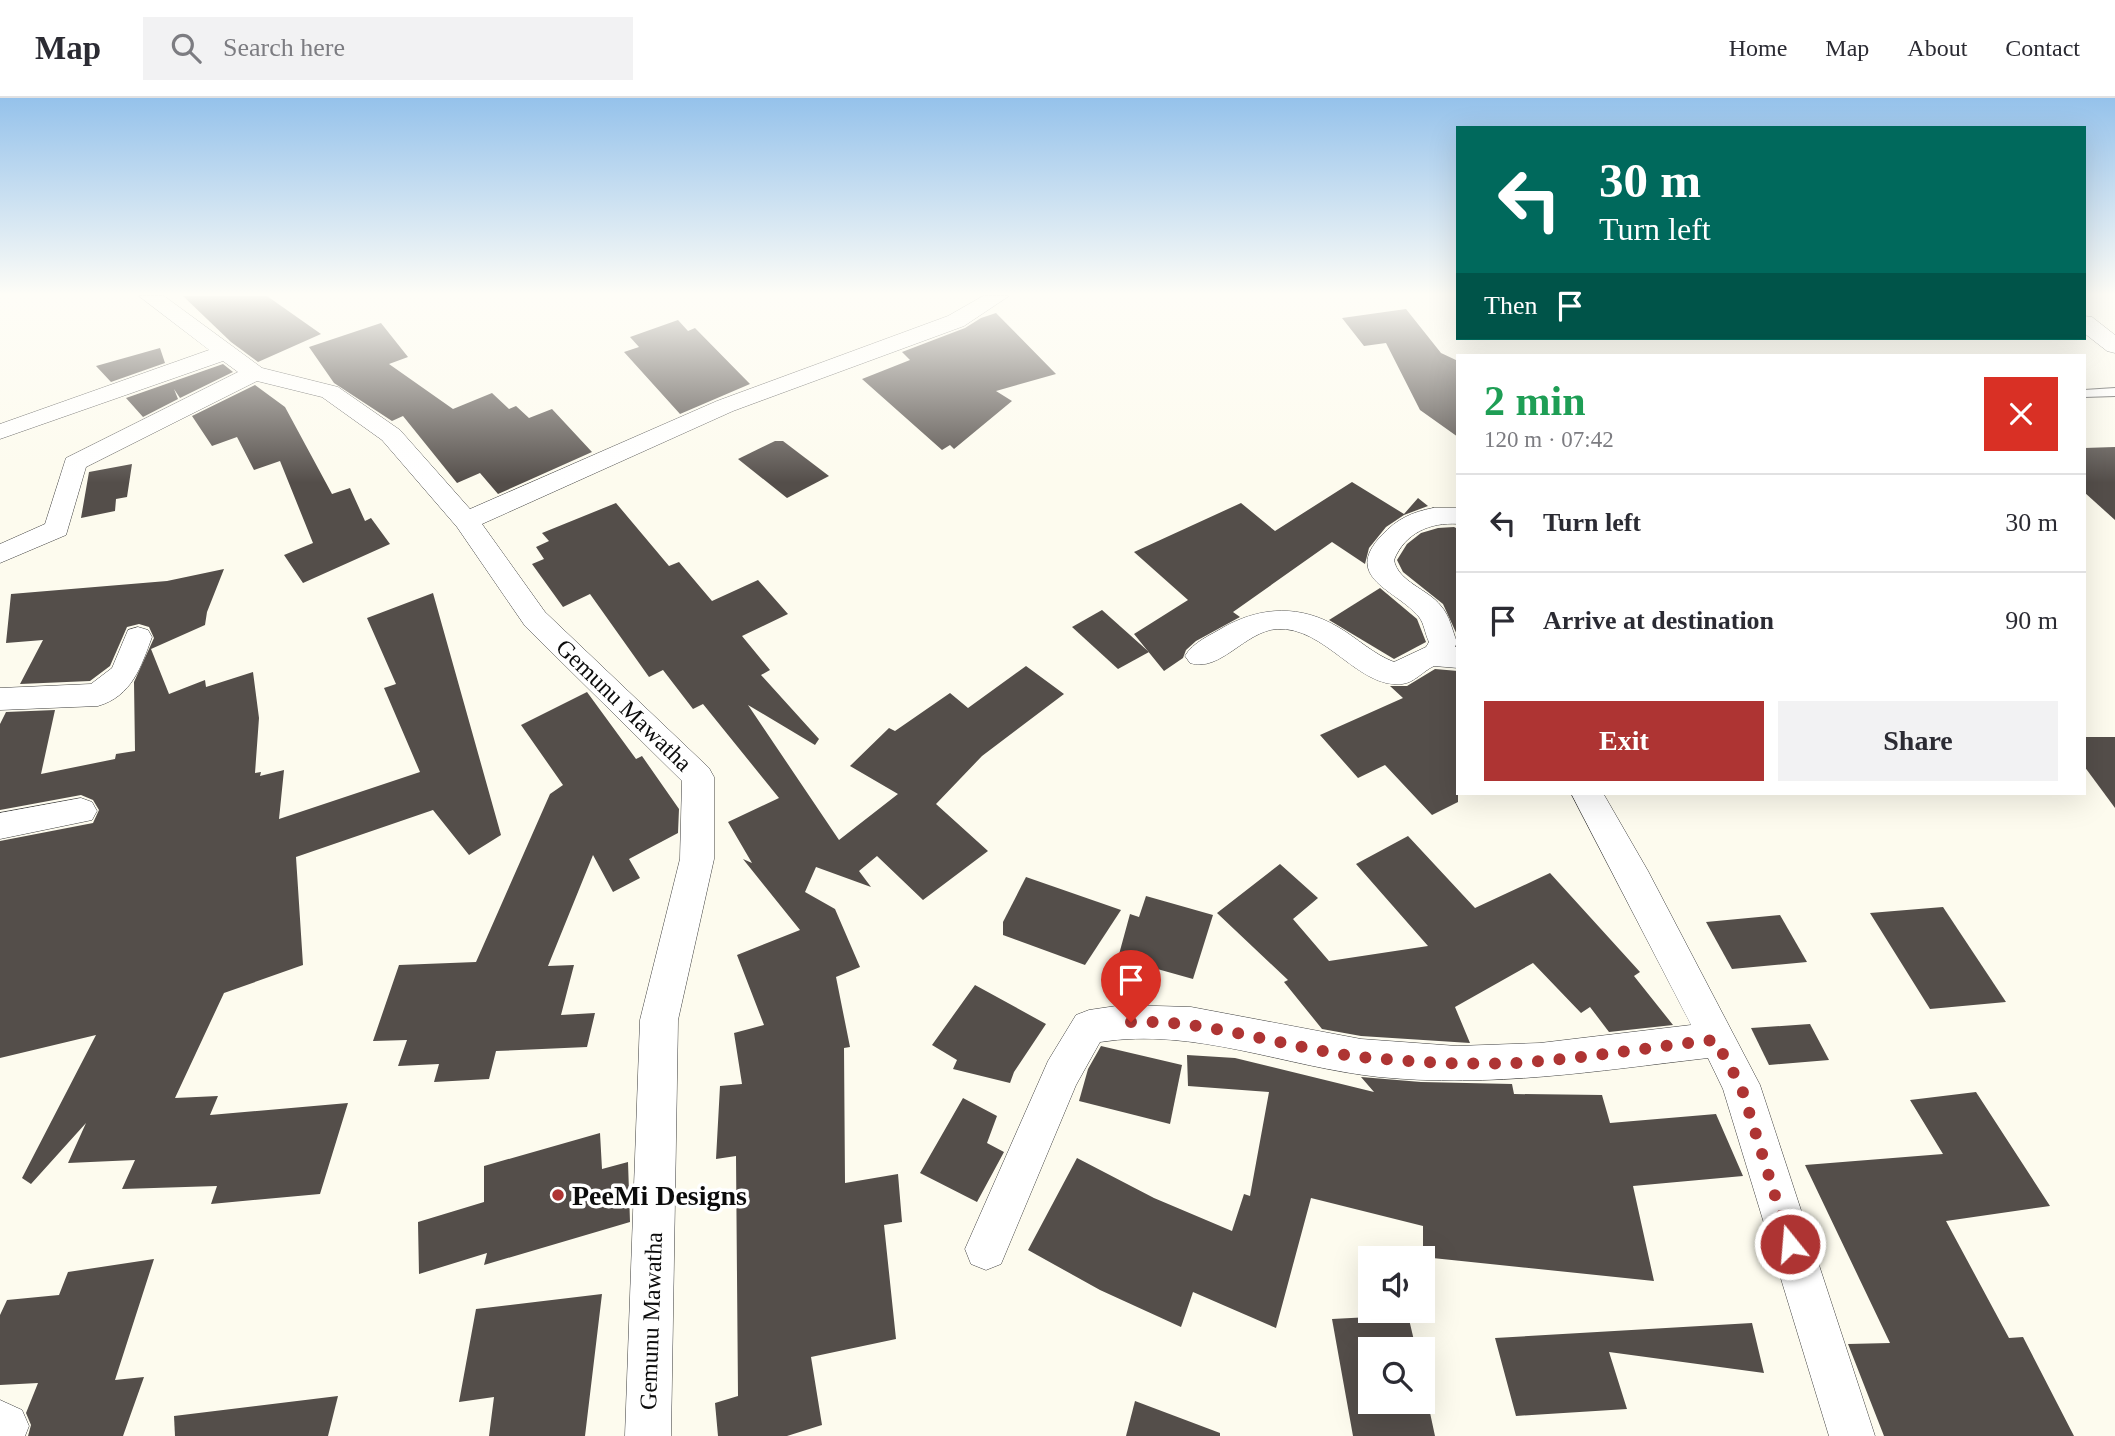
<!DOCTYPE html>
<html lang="en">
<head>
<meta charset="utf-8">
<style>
	body { margin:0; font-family:"Times New Roman",serif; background:#f2f2f3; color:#2b2b33; height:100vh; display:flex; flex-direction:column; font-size:26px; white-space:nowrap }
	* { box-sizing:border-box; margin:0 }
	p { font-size:23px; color:#7c7c81 }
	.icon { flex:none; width:38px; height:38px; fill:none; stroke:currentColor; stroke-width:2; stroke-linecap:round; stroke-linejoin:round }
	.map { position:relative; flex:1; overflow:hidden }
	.panel { position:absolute; left:1456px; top:256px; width:630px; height:441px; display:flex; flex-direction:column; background:#fff; border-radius:0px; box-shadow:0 7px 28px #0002 }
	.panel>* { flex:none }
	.hud { position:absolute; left:1456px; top:28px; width:630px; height:214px; border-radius:0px; box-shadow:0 7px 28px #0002; background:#00695c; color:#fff; overflow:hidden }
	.controls { position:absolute; left:1358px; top:1148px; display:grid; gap:14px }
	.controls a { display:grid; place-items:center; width:77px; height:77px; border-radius:0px; background:#fff; box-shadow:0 7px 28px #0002; font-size:35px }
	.pin { position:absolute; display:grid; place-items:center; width:60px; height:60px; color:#fff; margin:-72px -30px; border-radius:50% 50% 50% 0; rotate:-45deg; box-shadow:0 0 7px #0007 }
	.pin .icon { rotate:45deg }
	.me { position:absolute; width:77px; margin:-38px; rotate:343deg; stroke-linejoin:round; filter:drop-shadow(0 0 5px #0008) }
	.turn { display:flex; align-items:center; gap:24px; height:147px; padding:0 28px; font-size:32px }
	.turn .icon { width:91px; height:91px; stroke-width:2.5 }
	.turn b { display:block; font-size:49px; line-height:60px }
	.then { display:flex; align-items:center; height:66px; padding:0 28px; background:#0003; gap:14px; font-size:26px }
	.round { display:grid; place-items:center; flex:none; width:74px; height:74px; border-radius:0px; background:#f2f2f3 }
	.overview { display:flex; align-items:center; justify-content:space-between; height:119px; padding:0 28px }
	h1 { font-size:42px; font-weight:700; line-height:52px; color:#1e9e55 }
	.cta { display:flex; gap:14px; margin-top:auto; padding:14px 28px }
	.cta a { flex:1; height:80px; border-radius:0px; background:#ae3433; color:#fff; font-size:28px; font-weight:700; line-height:80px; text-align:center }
	.cta a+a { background:#f2f2f3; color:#2b2b33 }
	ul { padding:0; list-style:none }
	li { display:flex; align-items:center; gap:21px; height:98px; padding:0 28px; border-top:2px solid #e1e1e2 }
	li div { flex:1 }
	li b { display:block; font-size:26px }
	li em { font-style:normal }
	header { display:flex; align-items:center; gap:42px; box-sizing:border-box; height:98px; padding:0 35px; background:#fff; border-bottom:2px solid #e1e1e2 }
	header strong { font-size:33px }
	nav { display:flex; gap:38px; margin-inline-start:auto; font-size:24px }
	.search { width:490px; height:63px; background:#f2f2f3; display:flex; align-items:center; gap:18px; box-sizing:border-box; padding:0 24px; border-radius:0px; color:#7c7c81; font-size:26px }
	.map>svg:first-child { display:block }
	.building { fill:#544e4a }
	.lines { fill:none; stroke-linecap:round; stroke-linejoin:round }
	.lane-casing { stroke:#3f3f3f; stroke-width:2 }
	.street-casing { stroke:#3f3f3f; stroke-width:1 }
	.lane { fill:#fff; fill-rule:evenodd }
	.street { fill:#fff; fill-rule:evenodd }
	.route { stroke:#ae3433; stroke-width:12; stroke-dasharray:0 21.6 }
	.poi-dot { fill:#ae3433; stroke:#fff; stroke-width:2.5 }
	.labels { text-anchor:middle; stroke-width:7; stroke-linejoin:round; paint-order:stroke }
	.street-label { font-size:24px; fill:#0c0c0c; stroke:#fff }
	.near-poi-label { font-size:28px; font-weight:bold; fill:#0c0c0c; stroke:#fff; text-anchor:start }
</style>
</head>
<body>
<header>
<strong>Map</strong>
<div class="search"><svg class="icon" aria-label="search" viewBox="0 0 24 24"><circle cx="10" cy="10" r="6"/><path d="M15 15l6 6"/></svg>Search here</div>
<nav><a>Home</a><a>Map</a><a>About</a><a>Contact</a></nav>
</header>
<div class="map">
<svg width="2115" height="1338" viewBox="0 0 2115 1338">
	<rect width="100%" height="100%" fill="#fdfbee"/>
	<g class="building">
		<polygon points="183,198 267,198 321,236 258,264 231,244"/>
		<polygon points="1406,211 1441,255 1458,263 1458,339 1420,312 1386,245 1364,248 1342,220"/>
		<polygon points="996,215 1056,276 996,293 1012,303 954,351 950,347 942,352 862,281 910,262 902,254 965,230 981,220"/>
		<polygon points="678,222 688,233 695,230 750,286 680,316 624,254 639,249 630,239"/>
		<polygon points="381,225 408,259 389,266 453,311 492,295 509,311 516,308 529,320 552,311 592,354 498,396 480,375 457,385 403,318 392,323 334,285 309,249"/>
		<polygon points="160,250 165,265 111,284 96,268"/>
		<polygon points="223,266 233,274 180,300 174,291 178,301 143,319 126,300"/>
		<polygon points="255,287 285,309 332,396 350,390 365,423 371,420 390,446 303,485 284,457 313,445 280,363 254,372 237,339 212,348 192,318"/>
		<polygon points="775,343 783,343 829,378 787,400 738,361"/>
		<polygon points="2115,349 2115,422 2084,394 2084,350"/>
		<polygon points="132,366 127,399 116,401 115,413 81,420 89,374"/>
		<polygon points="1352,384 1404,416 1418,400 1428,408 1404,417 1386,429 1369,450 1365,466 1332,444 1233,514 1240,519 1196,543 1186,552 1183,560 1164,573 1134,536 1188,502 1134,454 1241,405 1275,433"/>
		<polygon points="616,405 669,468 679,464 712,503 758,482 788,516 742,538 770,572 761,577 819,641 815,647 748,607 839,742 898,696 850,668 889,630 895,633 950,595 968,610 1026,568 1064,596 982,658 936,706 988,753 923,802 877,758 859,773 871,789 816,769 805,794 835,811 860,869 836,879 850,949 844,950 845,1085 898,1076 902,1124 884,1127 896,1241 811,1259 822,1327 787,1338 718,1338 715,1305 738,1298 736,1058 716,1061 720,988 742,986 734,935 764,927 737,857 800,832 743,761 752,765 728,724 779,700 703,606 693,611 663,572 649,579 590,496 563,509 532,466 544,461 536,449 549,443 542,435"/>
		<polygon points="1454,429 1458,431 1458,539 1443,506 1403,474 1397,462 1407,446 1421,435 1438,430"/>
		<polygon points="224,471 207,514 205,527 151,551 169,596 205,582 206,589 253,574 259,620 255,675 261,674 260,678 284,672 279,721 420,674 384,590 396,586 367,520 433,495 501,737 469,757 433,712 296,759 303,867 224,895 175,1000 218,998 210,1017 348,1005 320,1096 211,1106 217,1088 122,1091 135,1062 68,1065 86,1025 31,1086 22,1080 96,937 0,960 0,743 93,725 99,712 93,702 81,697 0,712 0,626 6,614 55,612 41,676 115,661 116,656 135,653 134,584 154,540 149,529 139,526 127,529 110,568 90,583 20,586 43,542 6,545 11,496 167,483"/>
		<polygon points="1380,490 1417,521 1426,544 1394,561 1329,522"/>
		<polygon points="1102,512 1149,554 1118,571 1072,529"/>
		<polygon points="1435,571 1458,573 1458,704 1432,717 1385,667 1358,680 1320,637 1403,600 1390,588 1407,588"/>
		<polygon points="587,594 636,661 642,658 679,711 678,735 629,761 640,780 613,794 593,757 548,868 574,867 561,917 595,915 587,949 496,953 489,981 434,984 439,966 398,968 407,942 373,943 399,867 476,864 550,696 563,687 521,627"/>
		<polygon points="2084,639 2115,639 2115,710 2084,668"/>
		<polygon points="1408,738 1475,810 1550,775 1640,874 1634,878 1673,927 1609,934 1590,909 1581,915 1533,865 1455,909 1470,945 1361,938 1322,931 1284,884 1288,882 1217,815 1280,766 1318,800 1293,821 1329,863 1428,848 1356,766"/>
		<polygon points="1026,779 1121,812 1085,867 1003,837 1003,824"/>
		<polygon points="1146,798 1213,817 1193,881 1118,860 1130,816 1139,819"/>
		<polygon points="1943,809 2006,904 1930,911 1870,815"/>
		<polygon points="1780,817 1807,864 1732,871 1706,824"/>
		<polygon points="975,887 1046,926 1014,974 1010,985 953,971 957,962 932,947"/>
		<polygon points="1810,926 1829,962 1769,967 1751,930"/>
		<polygon points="1101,948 1182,967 1170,1026 1079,1003 1088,971"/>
		<polygon points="1187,957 1235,960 1374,994 1361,979 1421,984 1512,986 1514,996 1602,997 1610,1025 1716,1016 1743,1078 1633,1088 1654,1183 1423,1159 1423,1128 1311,1100 1276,1230 1193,1194 1181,1229 1100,1192 1028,1152 1077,1060 1154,1100 1232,1133 1244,1096 1250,1098 1269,994 1188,988"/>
		<polygon points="1976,994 2050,1108 1946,1123 2009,1240 2023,1239 2074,1338 1884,1338 1848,1246 1890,1245 1805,1067 1943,1056 1910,1002"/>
		<polygon points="963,1000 997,1018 987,1045 1004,1054 977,1104 920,1075"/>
		<polygon points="600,1035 602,1071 628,1064 630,1124 484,1167 487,1155 419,1176 418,1124 484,1104 484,1068"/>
		<polygon points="154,1161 115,1282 144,1279 123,1338 28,1338 31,1327 26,1315 38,1285 0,1287 0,1217 7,1202 59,1197 68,1174"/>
		<polygon points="602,1196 585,1338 489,1338 494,1299 459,1304 476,1211"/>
		<polygon points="1408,1217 1416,1251 1370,1251 1370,1304 1423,1304 1423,1282 1435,1338 1353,1338 1332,1221"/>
		<polygon points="1752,1225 1764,1275 1609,1254 1627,1311 1516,1318 1495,1240"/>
		<polygon points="338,1298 328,1338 175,1338 174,1318"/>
		<polygon points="1135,1303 1220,1335 1220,1338 1126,1338"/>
	</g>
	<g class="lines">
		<defs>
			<polygon id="lane" points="2115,290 2115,298 2084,299 2084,292"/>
			<g id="street">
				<polygon points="139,198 164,198 262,270 338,289 400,332 470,411 717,303 948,218 983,198 1009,198 964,228 733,313 482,426 545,514 709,670 714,679 714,761 678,922 671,1338 625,1338 640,922 680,761 682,683 525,528 457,429 382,342 322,299 257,283 86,369 66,437 0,465 0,446 45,426 66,360 238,274 223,263 0,341 0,326 209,252"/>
				<polygon points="2084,218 2092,219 2115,237 2115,255 2107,253 2084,235"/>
				<path d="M1433,410H1458V426C1430,424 1405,435 1394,462C1398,484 1428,491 1441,508C1450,518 1452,532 1457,544L1455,549H1458V570L1434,568C1423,573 1414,585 1402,586C1358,591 1325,528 1277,531C1245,533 1220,575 1190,565L1185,558C1193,544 1211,537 1224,529C1262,508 1301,507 1338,529C1357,540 1373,556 1394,564L1426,549L1429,544C1425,536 1424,525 1419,519C1397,492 1341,480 1382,437C1397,421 1412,414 1433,410Z"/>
				<path d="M138,529L148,532L152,539C141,569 132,598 98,608L0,612V590L91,586L112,570L128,532Z"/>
				<path d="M1571,695H1603L1648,773L1760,987L1875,1338H1829L1723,991L1708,960C1596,973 1492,990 1379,979C1285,969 1195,929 1100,944L1076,987L1001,1166L986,1172L971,1166L965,1151L1048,963L1076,917L1089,912L1123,907L1191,909L1361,941L1457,948L1540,945L1691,927Z"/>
				<polygon points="81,700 92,704 97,713 92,722 0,741 0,715"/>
				<polygon points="0,1302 22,1312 29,1328 25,1338 0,1338"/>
			</g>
		</defs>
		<use href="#lane" class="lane-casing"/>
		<use href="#street" class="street-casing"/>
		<use href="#lane" class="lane"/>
		<use href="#street" class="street"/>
	</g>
	<linearGradient id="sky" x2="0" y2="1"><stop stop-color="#95c2eb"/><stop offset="0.51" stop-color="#fefdf7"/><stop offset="1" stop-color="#fefdf7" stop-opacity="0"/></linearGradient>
	<rect width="2115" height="385" fill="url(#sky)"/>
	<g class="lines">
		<path class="route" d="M1131,924C1209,921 1285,950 1361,959C1411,964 1465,967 1515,965C1582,961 1649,949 1715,942L1741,988L1790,1146"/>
	</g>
	<circle class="poi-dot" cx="558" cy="1097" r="7"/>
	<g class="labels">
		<g class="street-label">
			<text transform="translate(624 607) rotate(44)" y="8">Gemunu Mawatha</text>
			<text transform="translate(651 1223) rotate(-88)" y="8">Gemunu Mawatha</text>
		</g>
		<g class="near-poi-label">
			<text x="572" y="1107">PeeMi Designs</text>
		</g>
	</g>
</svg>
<div class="controls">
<a><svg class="icon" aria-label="sound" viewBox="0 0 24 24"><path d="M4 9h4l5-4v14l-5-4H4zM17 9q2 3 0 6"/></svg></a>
<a><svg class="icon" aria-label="search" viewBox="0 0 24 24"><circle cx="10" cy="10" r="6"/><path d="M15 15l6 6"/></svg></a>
</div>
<div class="pin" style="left:1131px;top:924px;background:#d93025"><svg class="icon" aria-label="arrive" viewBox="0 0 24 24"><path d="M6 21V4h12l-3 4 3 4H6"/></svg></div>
<svg class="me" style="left:1790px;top:1146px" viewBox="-20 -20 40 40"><circle r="17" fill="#ae3433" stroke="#fff" stroke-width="3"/><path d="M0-11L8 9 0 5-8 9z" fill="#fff"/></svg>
<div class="hud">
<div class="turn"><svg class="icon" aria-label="left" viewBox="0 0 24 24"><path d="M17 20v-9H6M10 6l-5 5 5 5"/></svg><div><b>30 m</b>Turn left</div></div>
<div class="then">Then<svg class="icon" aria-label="arrive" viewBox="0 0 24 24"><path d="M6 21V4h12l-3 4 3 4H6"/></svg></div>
</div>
<section class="panel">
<div class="overview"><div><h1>2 min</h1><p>120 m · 07:42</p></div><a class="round" style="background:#d93025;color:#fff"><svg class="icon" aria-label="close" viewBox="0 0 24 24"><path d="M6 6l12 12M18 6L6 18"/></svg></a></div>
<ul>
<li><svg class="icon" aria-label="left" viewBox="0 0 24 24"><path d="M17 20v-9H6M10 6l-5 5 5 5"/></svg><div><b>Turn left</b></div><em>30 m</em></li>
<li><svg class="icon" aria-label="arrive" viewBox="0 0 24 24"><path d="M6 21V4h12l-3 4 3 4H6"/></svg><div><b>Arrive at destination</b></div><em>90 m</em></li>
</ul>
<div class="cta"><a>Exit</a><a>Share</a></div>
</section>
</div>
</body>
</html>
